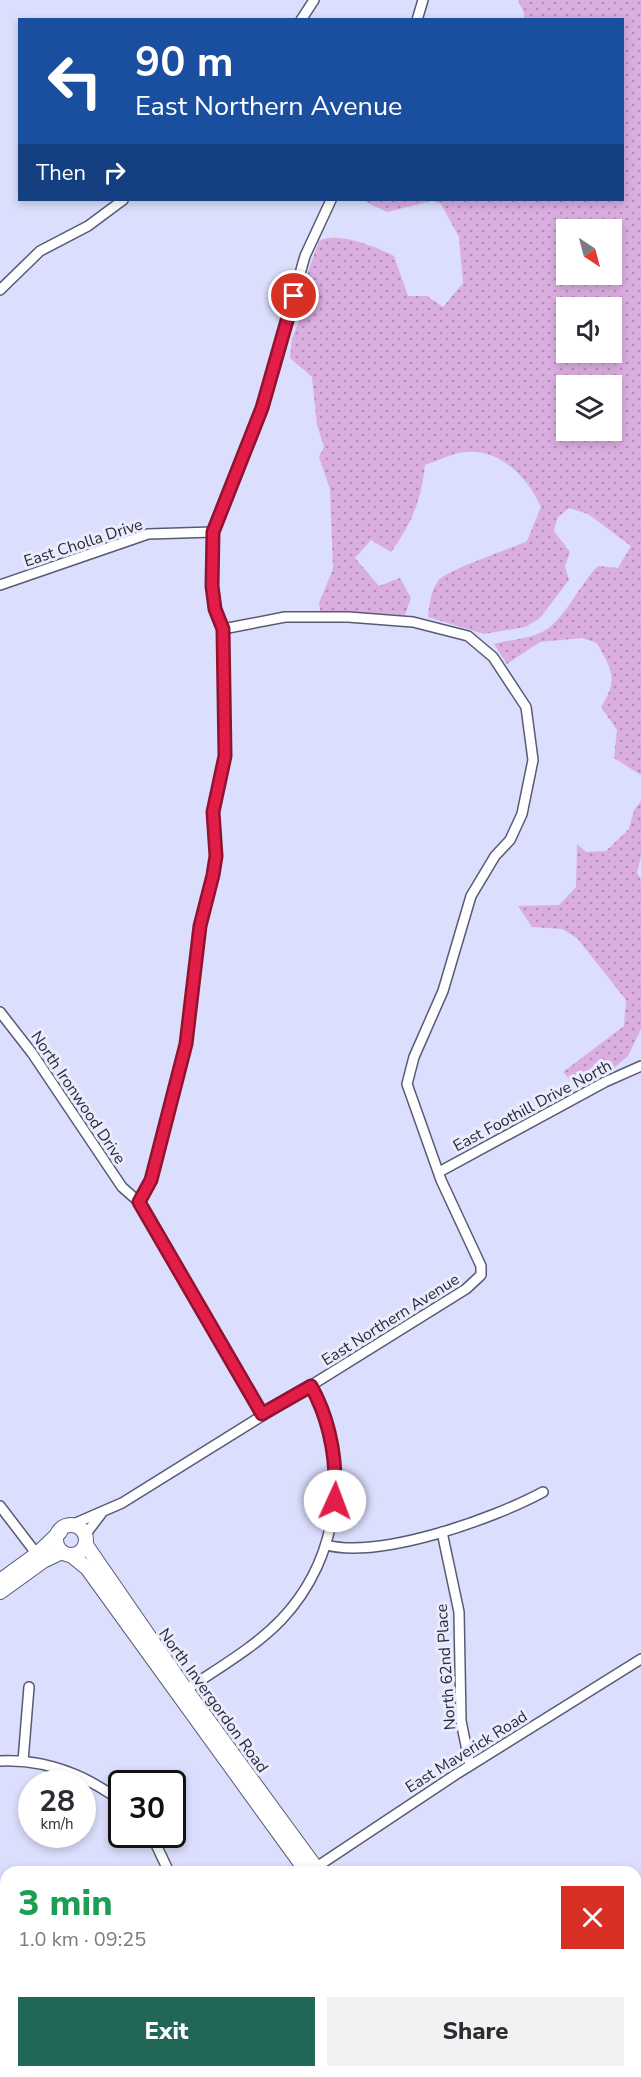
<!DOCTYPE html>
<html lang="en">
<head>
<meta charset="utf-8">
<style>
	body { margin:0; font-family:"Nunito Sans",sans-serif; background:#f2f2f3; color:#2b2b33; height:100vh; display:flex; flex-direction:column; font-size:22px; white-space:nowrap }
	* { box-sizing:border-box; margin:0 }
	p { font-size:20px; color:#7c7c81 }
	.icon { flex:none; width:33px; height:33px; fill:none; stroke:currentColor; stroke-width:2; stroke-linecap:round; stroke-linejoin:round }
	.map { position:relative; flex:1; overflow:hidden }
	.drawer { position:absolute; left:0px; top:1866px; width:642px; height:212px; display:flex; flex-direction:column; background:#fff; border-radius:18px 18px 0 0; box-shadow:0 3px 9px #0003 }
	.drawer>* { flex:none }
	.top-card { position:absolute; left:18px; top:18px; width:606px; height:183px; border-radius:0px; box-shadow:0 3px 9px #0003; background:#1a4fa0; color:#fff; overflow:hidden }
	.needle { width:39px; rotate:144deg }
	.controls { position:absolute; left:556px; top:219px; display:grid; gap:12px }
	.controls a { display:grid; place-items:center; width:66px; height:66px; border-radius:0px; background:#fff; box-shadow:0 3px 9px #0003; font-size:30px }
	.speed { position:absolute; left:18px; top:1770px; display:flex; gap:12px; font-size:30px; font-weight:700; text-align:center }
	.speed>* { display:grid; place-content:center; width:78px; height:78px; border-radius:50%; background:#fff; box-shadow:0 3px 9px #0003; line-height:1 }
	.speed small { font-size:15px; font-weight:400 }
	.speed .limit { border:3px solid #111; border-radius:9px; background:#fff; color:#111 }
	.pin { position:absolute; display:grid; place-items:center; width:51px; height:51px; color:#fff; margin:-26px; border:3px solid #fff; border-radius:50%; box-shadow:0 2px 6px #0007 }
	.me { position:absolute; width:66px; margin:-33px; rotate:2deg; stroke-linejoin:round; filter:drop-shadow(0 0 4px #0008) }
	.turn { display:flex; align-items:center; gap:21px; height:126px; padding:0 18px; font-size:27px }
	.turn .icon { width:78px; height:78px; stroke-width:2.5 }
	.turn b { display:block; font-size:42px; line-height:51px }
	.then { display:flex; align-items:center; height:57px; padding:0 18px; background:#0003; gap:12px; font-size:22px }
	.round { display:grid; place-items:center; flex:none; width:63px; height:63px; border-radius:0px; background:#f2f2f3 }
	.summary { display:flex; align-items:center; justify-content:space-between; height:102px; padding:0 18px }
	h1 { font-size:36px; font-weight:800; line-height:45px; color:#1e9e55 }
	.button { display:flex; gap:12px; margin-top:auto; padding:12px 18px }
	.button a { flex:1; height:69px; border-radius:0px; background:#226657; color:#fff; font-size:24px; font-weight:800; line-height:69px; text-align:center }
	.button a+a { background:#f2f2f3; color:#2b2b33 }
	.map>svg:first-child { display:block }
	.grass { fill:url(#grass-dots); fill-rule:evenodd }
	.lines { fill:none; stroke-linecap:round; stroke-linejoin:round }
	.street-casing { stroke:#585b73; stroke-width:12 }
	.secondary-casing { stroke:#585b73; stroke-width:16 }
	.street { stroke:#fff; stroke-width:9 }
	.secondary { stroke:#fff; stroke-width:14 }
	.route-casing { stroke:#92132f; stroke-width:15 }
	.route { stroke:#e11d48; stroke-width:10 }
	.labels { text-anchor:middle; stroke-width:6; stroke-linejoin:round; paint-order:stroke }
	.street-label { font-size:16px; fill:#282934; stroke:#eaecfe }
</style>
</head>
<body>
<div class="map">
<svg width="641" height="2077" viewBox="0 0 641 2077">
	<defs>
		<pattern id="grass-dots" width="8" height="8" patternUnits="userSpaceOnUse" patternTransform="scale(1.5)"><rect width="8" height="8" fill="#dbaee1"/><path d="M2 2h.1M6 6h.1" fill="none" stroke="#b28eb7" stroke-width="1.8" stroke-linecap="round"/></pattern>
	</defs>
	<rect width="100%" height="100%" fill="#dbdefc"/>
	<g class="grass">
		<path d="M518,0H641V775L614,758L617,730L601,707C619,678 612,671 597,643L582,638L540,642L507,664L494,644C509,640 526,639 540,633C562,625 580,583 598,566L618,568L631,546L588,514L569,508L557,518L554,531L570,552L565,566L569,580L540,618L525,627L484,634L428,617C429,605 431,591 438,581C444,571 511,549 527,541L541,507C528,478 500,448 465,452C452,453 437,461 425,465C421,501 412,523 391,552L371,540L355,558L379,586L400,578L411,598L405,615L320,611L319,603L333,569L330,489L319,457L324,447L317,425L312,377L290,358L292,339L303,311L299,297L319,241C337,231 376,247 394,256L408,296H427L443,307L463,283L459,237L441,204L432,201L387,212L362,200H622V20L524,19V13ZM567,230H612V274H567ZM567,308H612V352H567ZM567,386H612V430H567Z"/>
		<polygon points="641,801 641,856 637,873 641,880 641,1029 628,1056 608,1073 575,1085 563,1072 624,1026 626,1000 577,938 562,929 532,927 518,906 559,905 576,887 577,844 586,852 606,851 629,829 634,810"/>
	</g>
	<g class="lines">
		<defs>
			<g id="street">
				<polyline points="301,20 314,0"/>
				<polyline points="417,20 423,0"/>
				<polyline points="0,290 40,251 88,226 123,200"/>
				<polyline points="0,585 148,534 213,532"/>
				<polyline points="0,1012 32,1053 122,1187 139,1202 262,1414"/>
				<polyline points="439,1172 605,1082 641,1066"/>
				<polyline points="139,1202 151,1180 186,1044 200,925 213,875 216,856 213,812 225,756 223,629 215,609 212,586 213,532 262,408 305,256 331,200"/>
				<polyline points="0,1506 39,1557"/>
				<polyline points="69,1526 122,1503 466,1289 481,1275 481,1266 441,1180 407,1084 414,1057 443,991 471,896 495,856 510,840 522,814 533,760 526,707 493,657 468,636 413,622 348,617 285,617 223,629"/>
				<polyline points="442,1532 459,1612 461,1721 470,1765"/>
				<polyline points="85,1535 101,1514"/>
				<path d="M326,1545C381,1559 493,1519 543,1492"/>
				<path d="M182,1693C216,1669 253,1649 281,1620C341,1557 351,1461 311,1386"/>
				<path d="M0,1761C46,1759 85,1774 122,1802"/>
				<polyline points="23,1761 29,1687"/>
				<polyline points="151,1834 169,1872"/>
				<polyline points="312,1870 455,1775 641,1659"/>
				<polyline points="0,2025 6,2035"/>
				<polyline points="37,2077 46,2072"/>
			</g>
			<g id="secondary">
				<circle cx="71" cy="1540" r="15"/>
				<polyline points="86,1545 186,1690 319,1872"/>
				<polyline points="71,1555 87,1568 307,1872"/>
				<polyline points="0,1581 37,1554 60,1532"/>
				<polyline points="0,1592 43,1561 62,1552"/>
				<polyline points="450,2072 453,2077"/>
				<polyline points="461,2072 465,2077"/>
			</g>
		</defs>
		<use href="#street" class="street-casing"/>
		<use href="#secondary" class="secondary-casing"/>
		<use href="#street" class="street"/>
		<use href="#secondary" class="secondary"/>
	</g>
	<g class="lines">
		<defs>
			<path id="route" d="M294,296L262,408L213,532L212,586L215,609L223,629L225,756L213,812L216,856L213,875L200,926L186,1044L151,1180L139,1202L262,1414L311,1386C331,1422 337,1460 335,1501"/>
		</defs>
		<use href="#route" class="route-casing"/>
		<use href="#route" class="route"/>
	</g>
	<g class="labels">
		<g class="street-label">
			<text transform="translate(83 542) rotate(-18)" y="6">East Cholla Drive</text>
			<text transform="translate(79 1097) rotate(56)" y="6">North Ironwood Drive</text>
			<text transform="translate(532 1105) rotate(-28)" y="6">East Foothill Drive North</text>
			<text transform="translate(390 1319) rotate(-32)" y="6">East Northern Avenue</text>
			<text transform="translate(445 1667) rotate(-94)" y="6">North 62nd Place</text>
			<text transform="translate(214 1700) rotate(54)" y="6">North Invergordon Road</text>
			<text transform="translate(466 1751) rotate(-32)" y="6">East Maverick Road</text>
		</g>
	</g>
</svg>
<div class="controls">
<a><svg class="needle" viewBox="-14 -14 28 28"><path d="M0-13l5 13h-10z" fill="#e53935"/><path d="M0 13l5-13h-10z" fill="#7c7c81"/></svg></a>
<a><svg class="icon" aria-label="sound" viewBox="0 0 24 24"><path d="M4 9h4l5-4v14l-5-4H4zM17 9q2 3 0 6"/></svg></a>
<a><svg class="icon" aria-label="layers" viewBox="0 0 24 24"><path d="M12 4l9 5-9 5-9-5zM3 14l9 5 9-5"/></svg></a>
</div>
<div class="speed"><div>28<small>km/h</small></div><div class="limit">30</div></div>
<div class="pin" style="left:294px;top:296px;background:#d93025"><svg class="icon" aria-label="arrive" viewBox="0 0 24 24"><path d="M6 21V4h12l-3 4 3 4H6"/></svg></div>
<svg class="me" style="left:335px;top:1501px" viewBox="-20 -20 40 40"><circle r="19" fill="#fff"/><path d="M0-13L10 11 0 6-10 11z" fill="#e11d48"/></svg>
<div class="top-card">
<div class="turn"><svg class="icon" aria-label="left" viewBox="0 0 24 24"><path d="M17 20v-9H6M10 6l-5 5 5 5"/></svg><div><b>90 m</b>East Northern Avenue</div></div>
<div class="then">Then<svg class="icon" aria-label="right" viewBox="0 0 24 24"><path d="M7 20v-9h11M14 6l5 5-5 5"/></svg></div>
</div>
<section class="drawer">
<div class="summary"><div><h1>3 min</h1><p>1.0 km · 09:25</p></div><a class="round" style="background:#d93025;color:#fff"><svg class="icon" aria-label="close" viewBox="0 0 24 24"><path d="M6 6l12 12M18 6L6 18"/></svg></a></div>
<div class="button"><a>Exit</a><a>Share</a></div>
</section>
</div>
</body>
</html>
